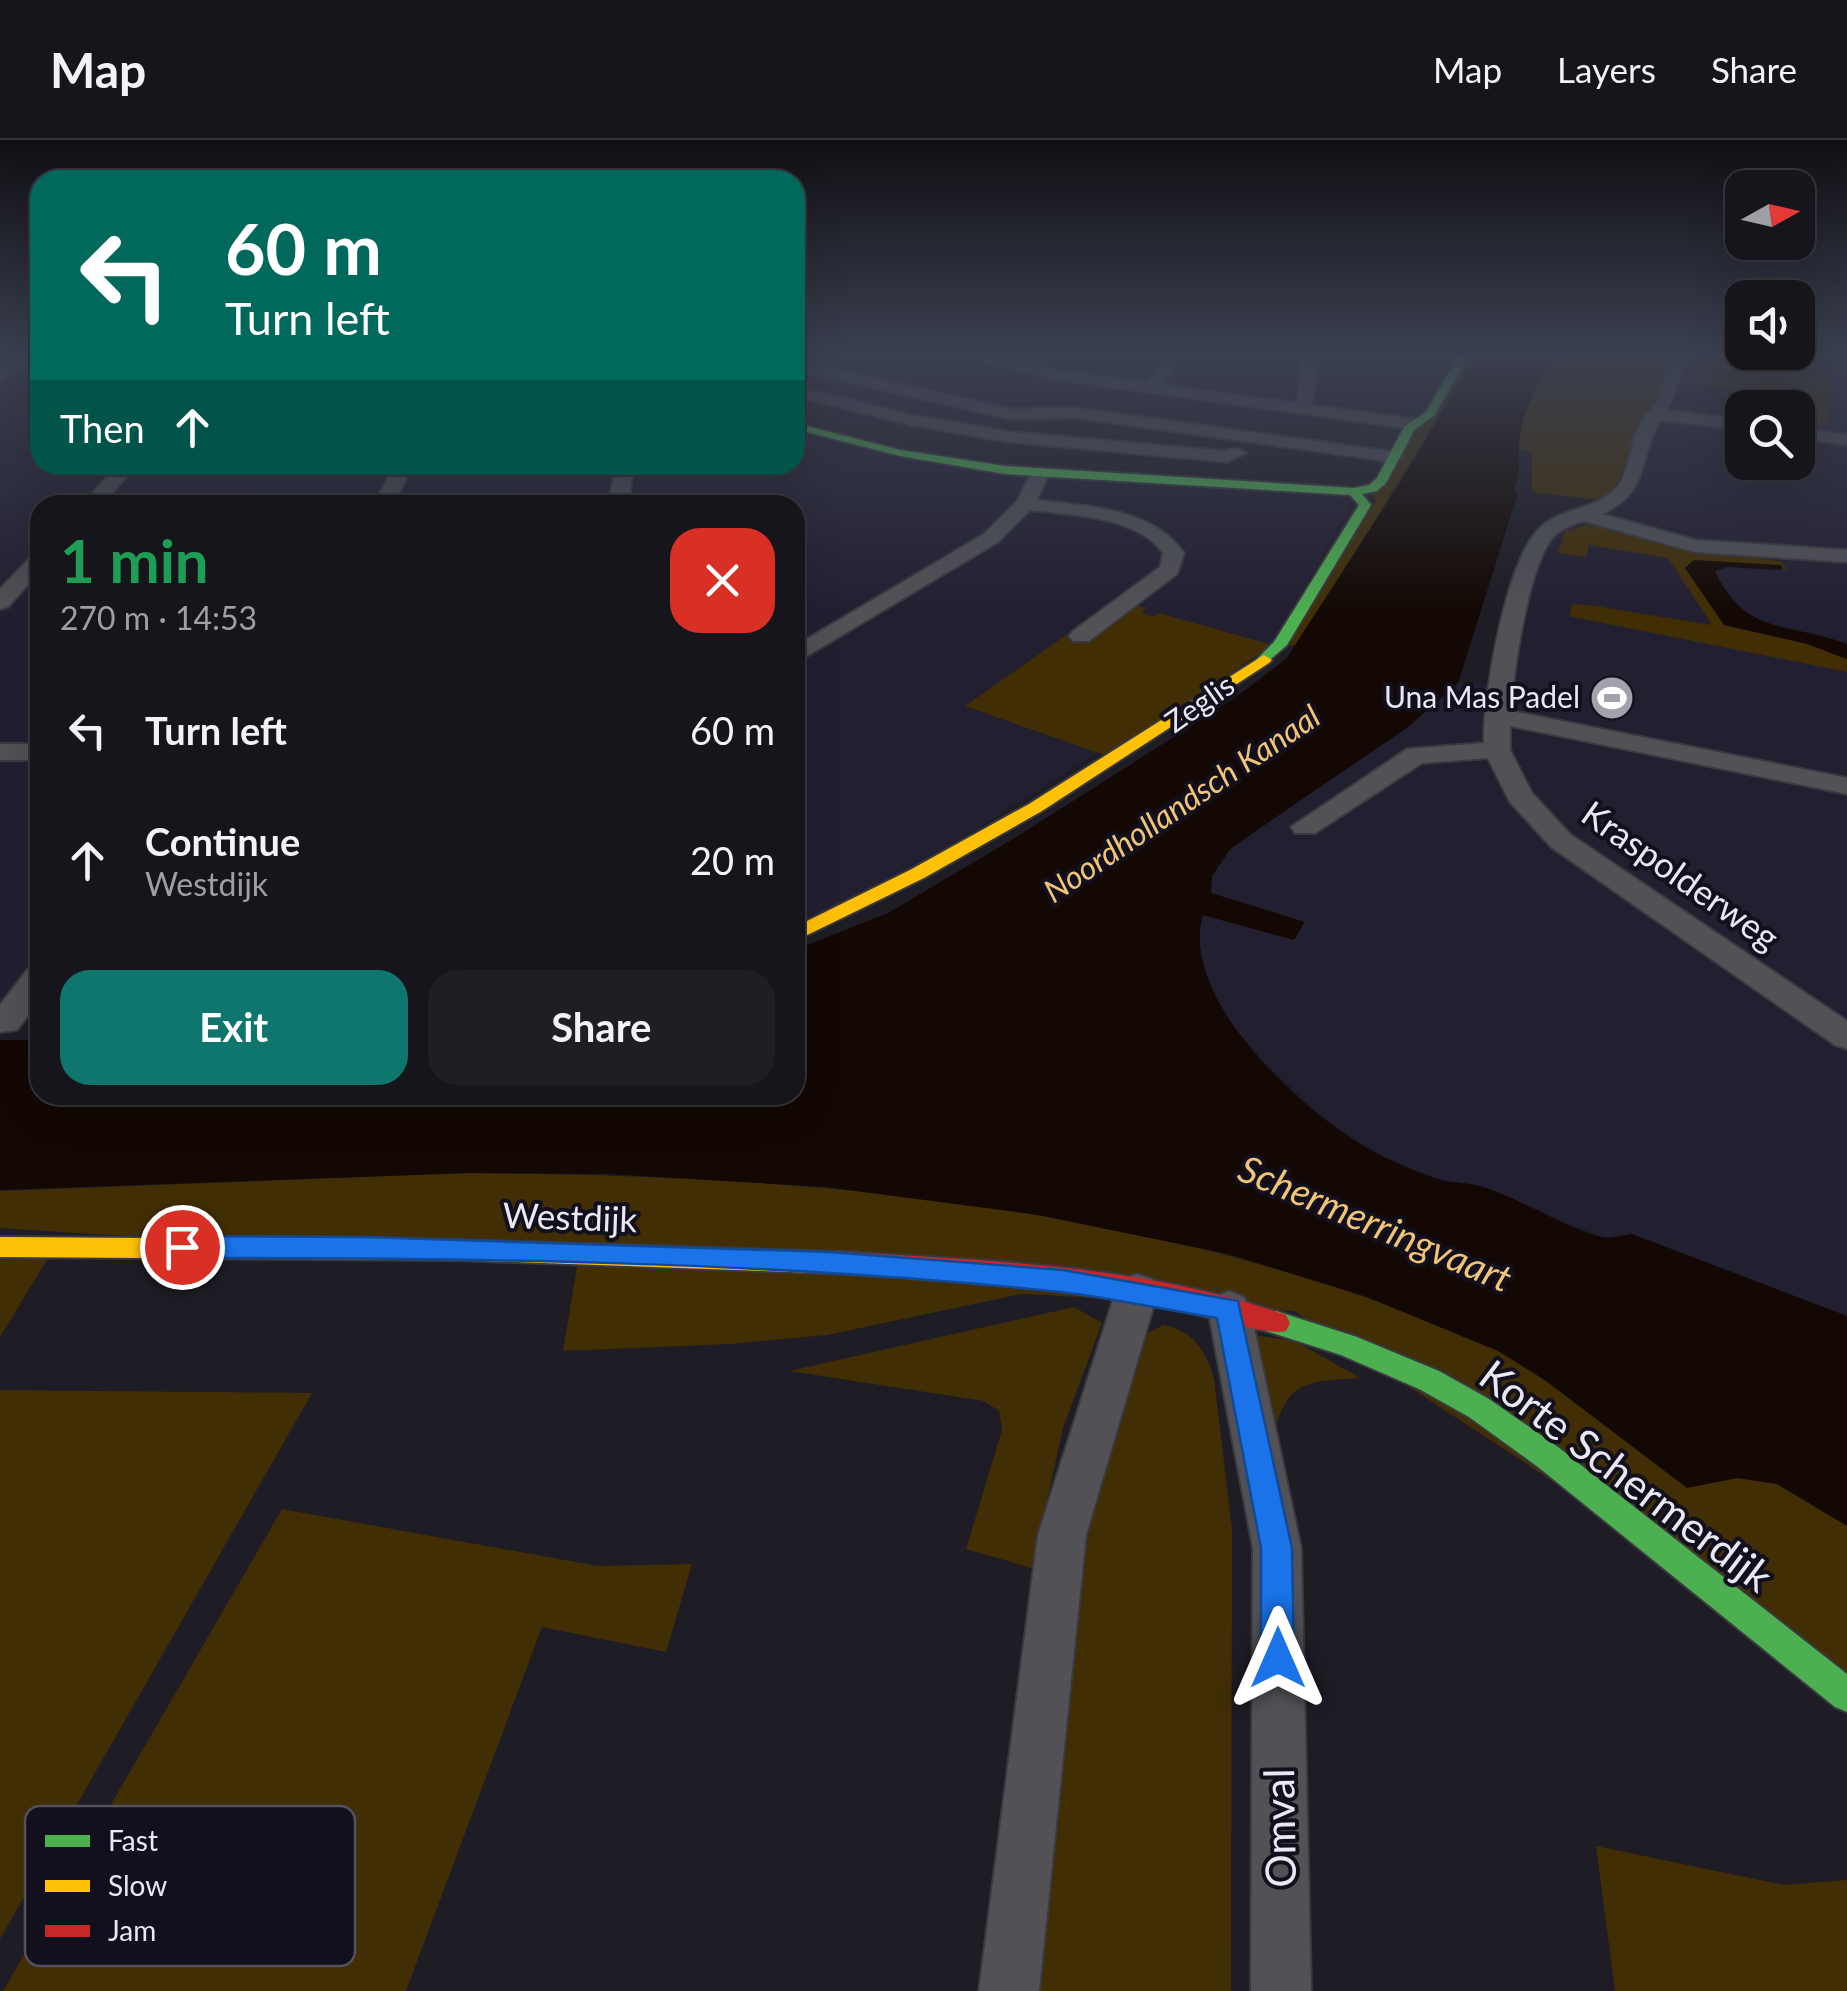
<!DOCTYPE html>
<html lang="en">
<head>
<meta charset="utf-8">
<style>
	body { margin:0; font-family:Lato,sans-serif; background:#1f1e24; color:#f1f3f6; height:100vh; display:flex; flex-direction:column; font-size:38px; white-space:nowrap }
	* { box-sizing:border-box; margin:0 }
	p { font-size:32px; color:#9e9fa3 }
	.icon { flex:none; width:55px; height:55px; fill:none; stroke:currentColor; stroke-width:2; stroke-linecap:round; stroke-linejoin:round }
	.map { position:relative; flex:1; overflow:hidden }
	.panel { position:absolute; left:30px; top:355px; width:775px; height:610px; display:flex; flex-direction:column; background:#16151b; border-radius:30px; box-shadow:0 10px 40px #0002,0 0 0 2px #35343a }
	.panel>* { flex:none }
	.guide { position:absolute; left:30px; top:30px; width:775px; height:305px; border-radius:30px; box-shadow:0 10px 40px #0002,0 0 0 2px #35343a; background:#00695c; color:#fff; overflow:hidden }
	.needle { width:65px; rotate:82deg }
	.tools { position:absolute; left:1725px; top:30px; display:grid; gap:20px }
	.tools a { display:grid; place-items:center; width:90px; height:90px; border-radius:20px; background:#16151b; box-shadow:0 10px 40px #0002,0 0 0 2px #35343a; font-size:50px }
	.pin { position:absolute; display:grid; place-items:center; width:85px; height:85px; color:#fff; margin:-42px; border:5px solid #fff; border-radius:50%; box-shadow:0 2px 10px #0007 }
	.me { position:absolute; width:110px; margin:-55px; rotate:0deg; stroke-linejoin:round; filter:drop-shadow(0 0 8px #0008) }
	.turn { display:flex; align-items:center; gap:35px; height:210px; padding:0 30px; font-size:45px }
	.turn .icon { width:130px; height:130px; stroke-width:2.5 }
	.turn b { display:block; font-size:70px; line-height:85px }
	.then { display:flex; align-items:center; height:95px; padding:0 30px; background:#0003; gap:20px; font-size:38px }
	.round { display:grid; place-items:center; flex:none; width:105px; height:105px; border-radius:30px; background:#1f1e24 }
	.overview { display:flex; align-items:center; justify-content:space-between; height:170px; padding:0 30px }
	h1 { font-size:60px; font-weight:700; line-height:75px; color:#1e9e55 }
	.button { display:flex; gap:20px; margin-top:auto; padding:20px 30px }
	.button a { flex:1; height:115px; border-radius:30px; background:#0f766e; color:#fff; font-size:40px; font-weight:700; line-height:115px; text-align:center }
	.button a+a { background:#1f1e24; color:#f1f3f6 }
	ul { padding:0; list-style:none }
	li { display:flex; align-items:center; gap:30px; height:130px; padding:0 30px }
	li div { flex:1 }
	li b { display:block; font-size:38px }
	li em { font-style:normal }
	header { display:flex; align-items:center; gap:60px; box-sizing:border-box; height:140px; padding:0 50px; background:#16151b; border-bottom:2px solid #35343a }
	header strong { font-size:48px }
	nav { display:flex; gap:55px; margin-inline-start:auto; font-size:35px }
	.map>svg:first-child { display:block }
	.built { fill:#221f31 }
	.green { fill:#412e05 }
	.water { fill:#130803 }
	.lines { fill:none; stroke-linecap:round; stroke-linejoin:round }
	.street-casing { stroke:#39393f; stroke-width:4 }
	.fast-casing { stroke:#39393f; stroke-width:4 }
	.slow-casing { stroke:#39393f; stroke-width:4 }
	.jam-casing { stroke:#39393f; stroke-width:4 }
	.street { fill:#515156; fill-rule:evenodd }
	.fast { fill:#4caf50; fill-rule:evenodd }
	.slow { fill:#ffc107; fill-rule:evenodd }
	.jam { fill:#c62828; fill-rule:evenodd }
	.route { fill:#1a73e8; stroke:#114b97; stroke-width:2.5 }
	.labels { text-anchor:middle; stroke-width:8; stroke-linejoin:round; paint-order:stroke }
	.far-poi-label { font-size:30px; fill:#eae8f3; stroke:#13101e; text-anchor:end }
	.far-street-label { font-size:30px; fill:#eae8f3; stroke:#13101e }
	.far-water-label { font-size:32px; font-style:italic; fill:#f1c476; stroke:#13101e }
	.street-label { font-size:35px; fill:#eae8f3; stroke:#13101e }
	.water-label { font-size:38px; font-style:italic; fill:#f1c476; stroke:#13101e }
	.near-street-label { font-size:42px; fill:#eae8f3; stroke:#13101e }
	.key { fill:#13101e; stroke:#54515e; stroke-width:2.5 }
	.key-label { font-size:28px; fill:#eae8f3 }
</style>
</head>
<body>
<header>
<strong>Map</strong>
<nav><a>Map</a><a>Layers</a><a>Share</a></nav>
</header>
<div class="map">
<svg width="1847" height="1851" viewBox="0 0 1847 1851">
	<rect width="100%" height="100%" fill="#1e1c24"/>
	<g class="built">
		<polygon points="0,215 40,215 40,325 795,325 795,293 861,310 1354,356 1276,502 887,745 795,787 795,365 40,365 40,876 0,877"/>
		<polygon points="1693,215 1847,215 1847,1176 1632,1094 1605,1098 1482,1046 1441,1040 1379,1014 1324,978 1265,922 1225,878 1199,814 1197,795 1202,775 1295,799 1305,782 1211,753 1212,736 1220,719 1262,685 1408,587 1458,543 1512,546 1541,412 1557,393 1614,366 1638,346 1656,284 1663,274 1742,285 1742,322 1798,322 1798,268 1783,267 1782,256 1677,243 1684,221"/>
	</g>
	<g class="green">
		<path d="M1556,215H1676L1663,228C1665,255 1651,262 1640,284C1626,313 1628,339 1601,360L1532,352V311L1519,309C1520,273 1537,243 1556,215Z"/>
		<polygon points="1694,215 1740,215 1824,228 1830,245 1829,286 1798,283 1798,268 1786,267 1782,256 1695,245 1690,230 1719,234 1720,231 1681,225"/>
		<polygon points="1463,223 1470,224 1298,507 1286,504 1376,361 1371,354"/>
		<polygon points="1586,385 1620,390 1675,409 1781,421 1787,430 1694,420 1724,485 1807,504 1847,519 1847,532 1569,476 1572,464 1589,465 1712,485 1668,418 1589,405 1586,417 1558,413 1565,391"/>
		<polygon points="1136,465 1146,468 1142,473 1153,477 1159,473 1272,505 1110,617 965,566 1066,495 1086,501"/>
		<path d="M469,1033C750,1035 1036,1054 1306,1138C1370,1158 1437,1180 1497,1210C1565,1244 1626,1301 1687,1347L1737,1338L1777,1344L1847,1386V1535L1294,1171L0,1088V1051Z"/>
		<polygon points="0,1118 48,1118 0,1197"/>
		<polygon points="578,1120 1036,1151 827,1195 730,1204 563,1211"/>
		<polygon points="1074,1167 1102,1183 1063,1288 1032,1428 966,1409 1002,1290 999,1271 984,1261 789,1231"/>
		<path d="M1163,1185C1193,1190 1206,1211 1214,1239L1232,1389L1231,1851H1028L1078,1405L1128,1222L1148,1193Z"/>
		<path d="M1246,1194L1295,1201L1360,1238C1287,1242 1288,1247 1266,1315Z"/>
		<polygon points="0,1250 312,1253 0,1799"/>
		<polygon points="282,1369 598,1426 692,1424 666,1512 542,1487 406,1851 3,1851"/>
		<polygon points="1596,1706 1784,1745 1847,1740 1847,1851 1615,1851"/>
	</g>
	<g class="water">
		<path d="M1476,215H1556C1540,239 1525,265 1520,294C1517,312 1523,333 1514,349L1518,353L1458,543L1408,587L1231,708L1212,736L1211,753L1305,782L1294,800L1203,775C1177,861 1312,982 1382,1016C1401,1025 1425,1036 1445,1041C1458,1043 1471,1043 1483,1047C1523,1059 1561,1087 1602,1097C1611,1099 1623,1095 1632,1094L1847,1176V1386L1777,1344L1737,1338L1687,1348L1546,1241L1498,1211L1364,1156L1228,1114L1038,1075L825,1047L608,1034L469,1033L0,1050V900H40V955H795V810L888,773L1018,696L1232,560L1286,519L1403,338Z"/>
		<path d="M1694,420L1781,425L1783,429L1777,430L1727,427L1715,431C1746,497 1787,481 1847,504V519L1807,504L1724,485L1685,428Z"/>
	</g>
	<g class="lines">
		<defs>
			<g id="street">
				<polygon points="23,215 40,216 0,242 0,230"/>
				<polygon points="957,215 985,215 1057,230 1148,243 1167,215 1181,215 1162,245 1297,263 1303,215 1318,215 1312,265 1414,279 1423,284 1414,289 1057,240"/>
				<path d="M1692,215C1676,231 1679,252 1666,270L1742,280V290L1660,280C1637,319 1652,351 1602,374L1696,400L1847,410V422L1695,412L1584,381C1574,384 1563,388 1555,395C1529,420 1513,534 1511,571L1847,638V654L1510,586V610L1532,653L1571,695L1847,881V909L1835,905L1551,707L1510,662L1488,618L1422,623L1315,693H1295L1291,687L1407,609L1484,603C1483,557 1506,415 1543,385C1567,366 1605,369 1622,340C1630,324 1630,305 1638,289C1643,277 1653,268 1659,257C1666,242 1663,228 1675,215Z"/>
				<polygon points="795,220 1010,269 1077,268 1394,312 1403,317 1394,322 1077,278 1010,279 795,230"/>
				<polygon points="795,246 911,275 1010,292 1225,311 1237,308 1246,313 1227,322 1010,302 911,285 795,256"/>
				<polygon points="1798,288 1847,295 1847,305 1798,298"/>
				<polygon points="118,325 137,325 102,365 81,365"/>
				<polygon points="395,325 413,325 393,365 373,365"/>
				<polygon points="616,325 634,325 628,365 608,365"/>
				<path d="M1040,328L1049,334L1037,360C1087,366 1153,368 1184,413L1177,434L1089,501H1073L1069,496L1073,491L1160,427L1163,413C1138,376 1070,375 1030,370L998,402L795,523V506L984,394L1017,361L1033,330Z"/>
				<polygon points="40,413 40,431 8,467 0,469 0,449 33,415"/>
				<rect x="0" y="604" width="40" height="16"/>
				<polygon points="40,826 40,860 17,890 0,892 0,865 28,829"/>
				<polygon points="1137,1134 1152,1139 1158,1151 1086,1395 1039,1851 979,1851 1038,1395 1116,1151 1122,1139"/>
				<polygon points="1229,1151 1244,1157 1250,1169 1301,1408 1311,1851 1251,1851 1253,1408 1208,1169 1214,1157"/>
			</g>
			<g id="fast">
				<polygon points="1459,215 1469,215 1434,276 1415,289 1386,343 1377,351 1362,354 1371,365 1287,505 1264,525 1256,520 1274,502 1359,365 1350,355 1005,334 900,316 795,289 795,283 900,310 1005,326 1354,348 1369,345 1377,338 1404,287 1426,272"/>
				<polygon points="1276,1171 1357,1197 1439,1231 1489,1259 1558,1307 1847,1534 1847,1572 1835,1567 1538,1327 1469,1277 1419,1249 1341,1215 1266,1191 1262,1183 1266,1175"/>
			</g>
			<g id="slow">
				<polygon points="1264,515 1272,520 1269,523 1042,671 924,738 795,801 795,787 910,730 1029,664"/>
				<polygon points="0,1097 458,1100 845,1112 854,1115 858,1123 854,1131 845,1134 458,1120 0,1117"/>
			</g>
			<path id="jam" d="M845,1112C992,1121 1146,1125 1286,1175L1290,1183L1286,1191C1268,1197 1191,1171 1167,1167C1060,1147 953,1140 845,1134L836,1131L832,1123L836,1115Z"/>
		</defs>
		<use href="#street" class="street-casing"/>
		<use href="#fast" class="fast-casing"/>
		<use href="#slow" class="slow-casing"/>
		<use href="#jam" class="jam-casing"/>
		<use href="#street" class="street"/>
		<use href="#fast" class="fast"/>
		<use href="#slow" class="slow"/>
		<use href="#jam" class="jam"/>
	</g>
	<linearGradient id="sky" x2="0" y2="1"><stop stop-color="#100f14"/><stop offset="0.45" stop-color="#3b4050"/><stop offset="1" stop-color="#3b4050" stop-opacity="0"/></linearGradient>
	<rect width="1847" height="474" fill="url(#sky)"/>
	<path class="route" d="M182,1096L364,1097L829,1112L1063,1130L1238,1161L1292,1408L1294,1518L1290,1530L1278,1535L1266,1530L1261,1518V1408L1217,1178C1165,1170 1112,1158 1060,1152C770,1121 473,1118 182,1118L173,1114L169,1107L173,1100Z"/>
	<defs>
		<symbol id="stadium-disc" viewBox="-11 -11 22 22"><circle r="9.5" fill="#a3a1ab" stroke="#13101e"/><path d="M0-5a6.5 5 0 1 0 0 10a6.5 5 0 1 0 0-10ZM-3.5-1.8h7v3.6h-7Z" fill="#fff"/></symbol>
	</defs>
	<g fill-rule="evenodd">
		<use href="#stadium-disc" x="1587" y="533" width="50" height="50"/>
	</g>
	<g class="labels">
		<g class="far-poi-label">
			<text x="1580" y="568">Una Mas Padel</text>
		</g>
		<g class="far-street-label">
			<text transform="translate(1200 564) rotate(-35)" y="10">Zeglis</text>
		</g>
		<g class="far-water-label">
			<text transform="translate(1182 664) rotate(-34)" y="11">Noordhollandsch Kanaal</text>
		</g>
		<g class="street-label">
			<text transform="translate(1680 736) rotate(35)" y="12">Kraspolderweg</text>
			<text transform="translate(570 1078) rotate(2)" y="12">Westdijk</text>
		</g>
		<g class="water-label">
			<text transform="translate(1375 1084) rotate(23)" y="13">Schermerringvaart</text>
		</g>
		<g class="near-street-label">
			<text transform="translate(1626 1336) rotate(37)" y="15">Korte Schermerdijk</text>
			<text transform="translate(1280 1688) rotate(-91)" y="15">Omval</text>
		</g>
	</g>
	<rect x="25" y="1666" width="330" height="160" rx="15" class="key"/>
	<rect x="45" y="1695" width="45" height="12" fill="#4caf50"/>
	<rect x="45" y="1740" width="45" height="12" fill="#ffc107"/>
	<rect x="45" y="1785" width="45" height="12" fill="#c62828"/>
	<g class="key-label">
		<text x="108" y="1711">Fast</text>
		<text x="108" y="1756">Slow</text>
		<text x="108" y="1801">Jam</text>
	</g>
</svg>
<div class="tools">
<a><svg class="needle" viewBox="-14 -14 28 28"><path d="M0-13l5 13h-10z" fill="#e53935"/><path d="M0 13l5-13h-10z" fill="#9e9fa3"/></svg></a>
<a><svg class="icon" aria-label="sound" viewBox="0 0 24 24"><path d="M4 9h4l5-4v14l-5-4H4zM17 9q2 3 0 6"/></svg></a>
<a><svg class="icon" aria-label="search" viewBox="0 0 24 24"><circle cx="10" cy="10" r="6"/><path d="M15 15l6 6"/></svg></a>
</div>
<div class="pin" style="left:182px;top:1107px;background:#d93025"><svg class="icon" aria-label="arrive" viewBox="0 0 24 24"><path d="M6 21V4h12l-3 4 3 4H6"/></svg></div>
<svg class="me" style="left:1278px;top:1518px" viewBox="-20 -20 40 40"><path d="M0-17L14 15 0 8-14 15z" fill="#1a73e8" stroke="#fff" stroke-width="4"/></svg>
<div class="guide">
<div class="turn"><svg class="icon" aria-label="left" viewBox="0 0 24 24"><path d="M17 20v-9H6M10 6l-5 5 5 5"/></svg><div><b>60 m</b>Turn left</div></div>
<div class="then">Then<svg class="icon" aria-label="ahead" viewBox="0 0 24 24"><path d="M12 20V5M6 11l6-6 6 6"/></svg></div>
</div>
<section class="panel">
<div class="overview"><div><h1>1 min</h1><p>270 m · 14:53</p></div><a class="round" style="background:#d93025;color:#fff"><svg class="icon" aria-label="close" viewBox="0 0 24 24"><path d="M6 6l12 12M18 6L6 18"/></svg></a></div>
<ul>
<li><svg class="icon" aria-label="left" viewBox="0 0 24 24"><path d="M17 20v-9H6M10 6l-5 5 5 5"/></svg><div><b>Turn left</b></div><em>60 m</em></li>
<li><svg class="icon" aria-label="ahead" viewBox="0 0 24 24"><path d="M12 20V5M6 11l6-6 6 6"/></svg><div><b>Continue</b><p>Westdijk</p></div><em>20 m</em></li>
</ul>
<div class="button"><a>Exit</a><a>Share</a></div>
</section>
</div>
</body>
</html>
